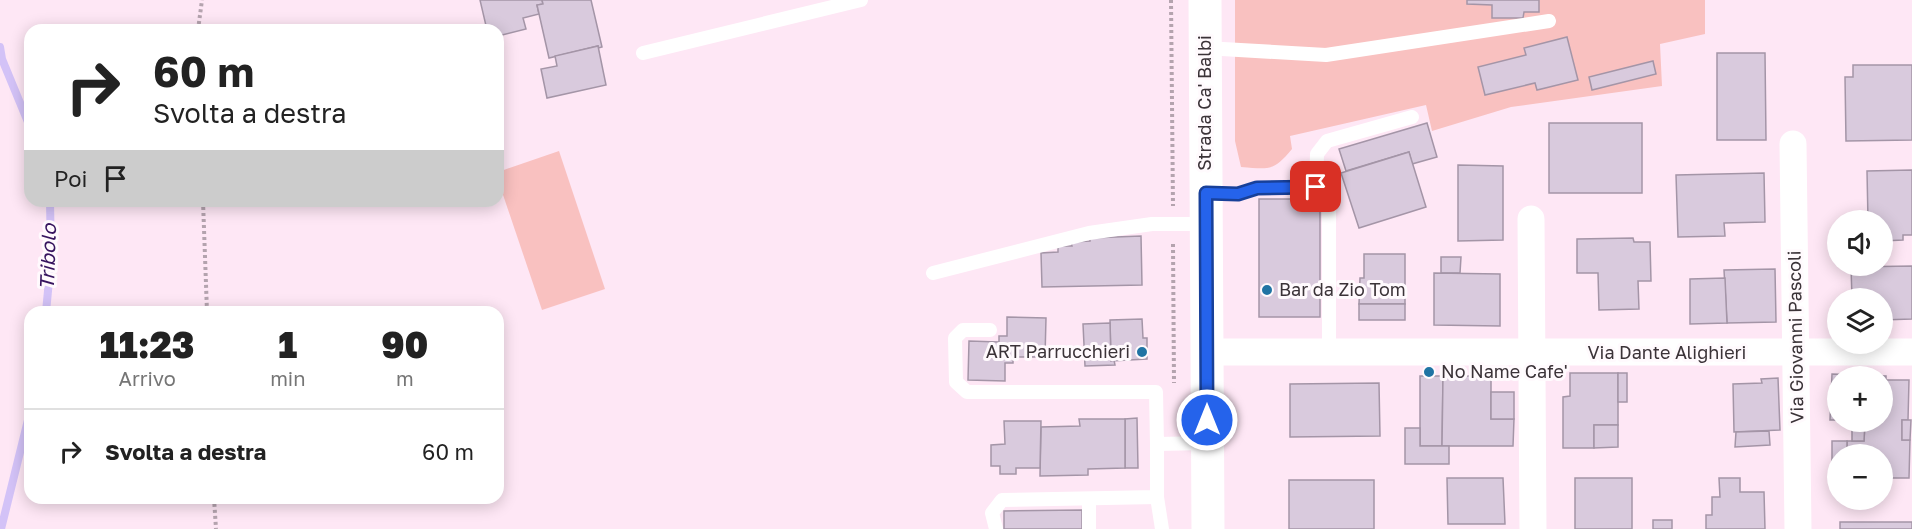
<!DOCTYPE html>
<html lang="it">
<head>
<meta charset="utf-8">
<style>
	body { margin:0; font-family:"Golos Text",sans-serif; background:#f2f2f2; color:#222; height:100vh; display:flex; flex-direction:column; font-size:22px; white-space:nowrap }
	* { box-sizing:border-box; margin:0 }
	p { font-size:20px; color:#767676 }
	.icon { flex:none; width:33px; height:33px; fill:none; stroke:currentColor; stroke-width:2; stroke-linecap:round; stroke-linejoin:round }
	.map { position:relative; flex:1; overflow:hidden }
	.side { position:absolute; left:24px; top:306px; width:480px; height:198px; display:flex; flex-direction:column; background:#fff; border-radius:18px; box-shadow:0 3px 15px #0003 }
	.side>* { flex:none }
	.hud { position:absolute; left:24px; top:24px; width:480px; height:183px; border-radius:18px; box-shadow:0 3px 15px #0003; background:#fff; color:#222; overflow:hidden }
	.controls { position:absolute; left:1827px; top:210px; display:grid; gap:12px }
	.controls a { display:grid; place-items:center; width:66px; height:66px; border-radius:50%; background:#fff; box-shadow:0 3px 15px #0003; font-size:30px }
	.pin { position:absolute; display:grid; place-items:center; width:51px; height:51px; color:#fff; margin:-26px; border-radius:12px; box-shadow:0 3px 9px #0006 }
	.me { position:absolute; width:66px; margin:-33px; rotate:0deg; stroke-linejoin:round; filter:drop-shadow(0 0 4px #0008) }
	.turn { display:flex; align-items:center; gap:21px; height:126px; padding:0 30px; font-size:27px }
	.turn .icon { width:78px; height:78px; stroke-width:2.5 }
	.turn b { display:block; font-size:42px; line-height:51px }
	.then { display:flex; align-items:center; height:57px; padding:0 30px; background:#0003; gap:12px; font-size:22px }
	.eta { display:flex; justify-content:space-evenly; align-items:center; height:102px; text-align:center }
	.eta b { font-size:36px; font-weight:800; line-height:42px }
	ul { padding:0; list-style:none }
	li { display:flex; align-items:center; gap:18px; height:84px; padding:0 30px; border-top:2px solid #e0e0e0 }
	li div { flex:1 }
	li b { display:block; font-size:22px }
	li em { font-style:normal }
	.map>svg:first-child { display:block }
	.green { fill:#f9c1c0 }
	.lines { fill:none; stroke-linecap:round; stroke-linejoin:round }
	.stream { stroke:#d3c2f7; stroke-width:8 }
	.building { fill:#d9cadd; stroke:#a495a7; stroke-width:1.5 }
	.path { stroke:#b4a3ae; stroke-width:4; stroke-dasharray:3 3; stroke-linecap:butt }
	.lane { stroke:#fff; stroke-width:14 }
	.street { stroke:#fff; stroke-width:27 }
	.secondary { stroke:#fff; stroke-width:33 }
	.route-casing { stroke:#184099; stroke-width:15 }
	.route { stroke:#2563eb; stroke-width:10 }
	.poi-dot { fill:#2074a4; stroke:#fffafd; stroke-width:2 }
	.labels { text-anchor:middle; stroke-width:6; stroke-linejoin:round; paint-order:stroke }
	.street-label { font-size:18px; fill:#3b3338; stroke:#fffafd }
	.poi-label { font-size:18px; fill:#3b3338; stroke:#fffafd; text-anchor:start }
	.water-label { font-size:20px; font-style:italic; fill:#37155f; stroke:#fffafd }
</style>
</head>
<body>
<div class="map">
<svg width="1912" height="529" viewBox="0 0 1912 529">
	<rect width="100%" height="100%" fill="#fee7f5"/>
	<g class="green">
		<path d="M1235,0H1705V34L1660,44L1662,86L1511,107L1432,131L1426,105L1290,136L1292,149C1273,172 1269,169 1241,167L1235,141Z"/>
		<polygon points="559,151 605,289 542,310 498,180 498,172"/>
	</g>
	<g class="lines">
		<g class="stream">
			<polyline points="0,47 2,59 30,127"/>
			<polyline points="46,312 51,259 50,201"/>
			<polyline points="1,529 30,412"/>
		</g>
	</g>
	<g class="building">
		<polygon points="480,0 542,0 543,4 537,5 539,14 523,18 526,29 498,36 498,30 487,30"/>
		<polygon points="542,0 591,0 602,47 598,48 598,46 549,58 537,5 543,4"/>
		<polygon points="1467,0 1539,0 1539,12 1524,12 1523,18 1492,18 1492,5 1467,4"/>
		<polygon points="1567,37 1578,80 1537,90 1535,83 1485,95 1478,67 1526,55 1524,48"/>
		<polygon points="598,46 606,85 547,98 541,69 557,66 555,56"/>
		<polygon points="1717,53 1765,53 1766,140 1717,140"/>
		<polygon points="1653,61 1656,74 1592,90 1589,77"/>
		<polygon points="1853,65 1912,65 1912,140 1846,141 1845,77 1853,77"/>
		<polygon points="1427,123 1437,157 1412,164 1409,152 1346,171 1339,149"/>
		<rect x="1549" y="123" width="93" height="70"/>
		<polygon points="1409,152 1426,207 1359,228 1341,173"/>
		<polygon points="1458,165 1503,166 1503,240 1458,241"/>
		<polygon points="1912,170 1912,235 1903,235 1903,240 1882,241 1882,220 1868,220 1867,171"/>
		<polygon points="1764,173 1765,222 1724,223 1725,236 1678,237 1676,175"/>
		<rect x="1259" y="199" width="61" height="118"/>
		<polygon points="1141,236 1142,285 1042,287 1041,253 1058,252 1058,246 1072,246 1071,242 1090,241 1090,238"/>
		<polygon points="1633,238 1634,242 1650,242 1651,281 1638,281 1639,309 1599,310 1598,273 1577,273 1577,239"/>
		<polygon points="1364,254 1405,254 1405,304 1359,304 1360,278 1364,278"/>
		<polygon points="1441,257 1461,257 1460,273 1441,273"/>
		<polygon points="1912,266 1912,319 1882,320 1882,298 1852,298 1851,267"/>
		<polygon points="1775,269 1776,322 1727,323 1724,270"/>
		<polygon points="1434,273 1500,274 1500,326 1434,325"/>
		<polygon points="1725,278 1727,323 1690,324 1690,279"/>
		<rect x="1359" y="304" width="46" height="16"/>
		<polygon points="1007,317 1046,318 1045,357 1013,357 1013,363 1005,363 1005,381 968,380 969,341 999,342 999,336 1007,336"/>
		<polygon points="1142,319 1143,338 1147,338 1147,359 1111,361 1110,320"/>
		<polygon points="1110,323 1111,361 1114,360 1115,365 1085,366 1083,324"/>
		<polygon points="1570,373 1618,373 1618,425 1594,425 1594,448 1563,448 1563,397 1570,396"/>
		<rect x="1618" y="373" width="9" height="29"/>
		<polygon points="1832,374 1857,375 1838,376 1838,420 1830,420"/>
		<polygon points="1857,375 1886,376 1886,380 1909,380 1908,420 1902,420 1902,440 1910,440 1909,478 1884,478 1882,485 1882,454 1847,454 1847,441 1864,441 1865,422 1882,422 1882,376"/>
		<polygon points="1420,376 1443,376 1442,446 1420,446"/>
		<polygon points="1443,376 1491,376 1491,419 1514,419 1513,446 1442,446"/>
		<polygon points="1778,378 1780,430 1734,432 1733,384 1762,383 1761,379"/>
		<polygon points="1379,383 1380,436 1290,437 1290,384"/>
		<rect x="1491" y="392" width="23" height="27"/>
		<polygon points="1137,418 1138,468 1125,468 1125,419"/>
		<polygon points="1079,419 1125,419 1125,468 1088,469 1088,475 1040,476 1041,427 1080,426"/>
		<polygon points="1902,420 1911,420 1910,440 1902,440"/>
		<polygon points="1004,421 1041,421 1040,468 1016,468 1016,474 1000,474 1000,466 991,466 991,445 1005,444"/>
		<polygon points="1852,422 1865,422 1864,441 1852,441"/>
		<polygon points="1594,425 1618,425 1618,447 1594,448"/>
		<polygon points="1405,428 1420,428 1420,446 1449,446 1449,464 1405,464"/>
		<polygon points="1769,431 1770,445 1735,447 1736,432"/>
		<polygon points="1832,441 1847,441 1847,454 1838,454 1838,485 1832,485"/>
		<polygon points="1447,478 1503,478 1505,524 1448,524"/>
		<rect x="1575" y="478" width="57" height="51"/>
		<polygon points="1719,478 1740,478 1740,492 1764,492 1765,529 1706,529 1706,515 1712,515 1712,497 1720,497"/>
		<rect x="1289" y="480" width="85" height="49"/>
		<polygon points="1082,510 1082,529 1004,529 1004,511"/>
		<rect x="1653" y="520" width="19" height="9"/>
		<rect x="1840" y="522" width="72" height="7"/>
	</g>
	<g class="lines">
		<g class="path">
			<polyline points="1171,0 1173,206"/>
			<polyline points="198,30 202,0"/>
			<polyline points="203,201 207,312"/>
			<polyline points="1173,244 1174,383"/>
			<polyline points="214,498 216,529"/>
		</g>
		<g class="lane">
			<polyline points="1205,48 1326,55 1549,21"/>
			<polyline points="643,53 861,0"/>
			<polyline points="1316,187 1317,154 1327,141 1412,117"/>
			<polyline points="1206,193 1238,194 1257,188 1316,187 1329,197 1329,352"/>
			<polyline points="933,273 1089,233 1152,224 1206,224"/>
			<polyline points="990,330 963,330 955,338 956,382 967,392 1156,392 1157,444 1207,443"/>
			<polyline points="1157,497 1162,529"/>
			<polyline points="1089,499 1089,529"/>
			<polyline points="996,529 992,513 1002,500 1157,497 1157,444"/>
		</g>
		<g class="street">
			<polyline points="1793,144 1798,529"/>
			<polyline points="1531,219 1533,529"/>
			<polyline points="1207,352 1912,352"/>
		</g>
		<polyline class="secondary" points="1205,0 1208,529"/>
	</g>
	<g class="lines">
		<defs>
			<polyline id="route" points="1207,420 1206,193 1238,194 1257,188 1316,187"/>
		</defs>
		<use href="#route" class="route-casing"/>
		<use href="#route" class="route"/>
	</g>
	<g class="poi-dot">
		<circle cx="1267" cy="290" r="6"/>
		<circle cx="1142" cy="352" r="6"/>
		<circle cx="1429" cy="372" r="6"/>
	</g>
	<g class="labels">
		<g class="street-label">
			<text transform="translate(1205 103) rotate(-90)" y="6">Strada Ca' Balbi</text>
			<text transform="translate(1796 337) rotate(-91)" y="6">Via Giovanni Pascoli</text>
			<text x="1667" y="359">Via Dante Alighieri</text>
		</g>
		<g class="poi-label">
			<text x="1279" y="296">Bar da Zio Tom</text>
			<text x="1130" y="358" text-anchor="end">ART Parrucchieri</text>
			<text x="1441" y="378">No Name Cafe'</text>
		</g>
		<g class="water-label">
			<text transform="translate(48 257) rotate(-88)" y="7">Tribolo</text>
		</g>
	</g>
</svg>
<div class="controls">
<a><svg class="icon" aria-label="sound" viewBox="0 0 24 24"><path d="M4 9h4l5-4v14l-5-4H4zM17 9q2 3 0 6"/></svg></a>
<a><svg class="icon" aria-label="layers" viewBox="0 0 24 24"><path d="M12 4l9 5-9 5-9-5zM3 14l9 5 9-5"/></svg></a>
<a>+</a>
<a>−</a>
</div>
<div class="pin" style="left:1316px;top:187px;background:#d93025"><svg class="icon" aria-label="arrive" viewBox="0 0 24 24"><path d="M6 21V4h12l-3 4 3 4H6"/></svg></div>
<svg class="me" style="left:1207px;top:420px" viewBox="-20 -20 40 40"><circle r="17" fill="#2563eb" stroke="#fff" stroke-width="3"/><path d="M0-11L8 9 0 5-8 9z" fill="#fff"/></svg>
<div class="hud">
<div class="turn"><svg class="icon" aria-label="right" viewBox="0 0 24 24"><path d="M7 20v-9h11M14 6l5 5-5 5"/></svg><div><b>60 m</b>Svolta a destra</div></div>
<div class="then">Poi<svg class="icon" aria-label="arrive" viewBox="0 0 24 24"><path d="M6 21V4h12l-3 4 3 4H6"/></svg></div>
</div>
<section class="side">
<div class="eta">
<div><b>11:23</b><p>Arrivo</p></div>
<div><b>1</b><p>min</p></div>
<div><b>90</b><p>m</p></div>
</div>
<ul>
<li><svg class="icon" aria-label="right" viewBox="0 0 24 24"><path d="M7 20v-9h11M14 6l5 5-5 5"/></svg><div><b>Svolta a destra</b></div><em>60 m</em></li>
</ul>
</section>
</div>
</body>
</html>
